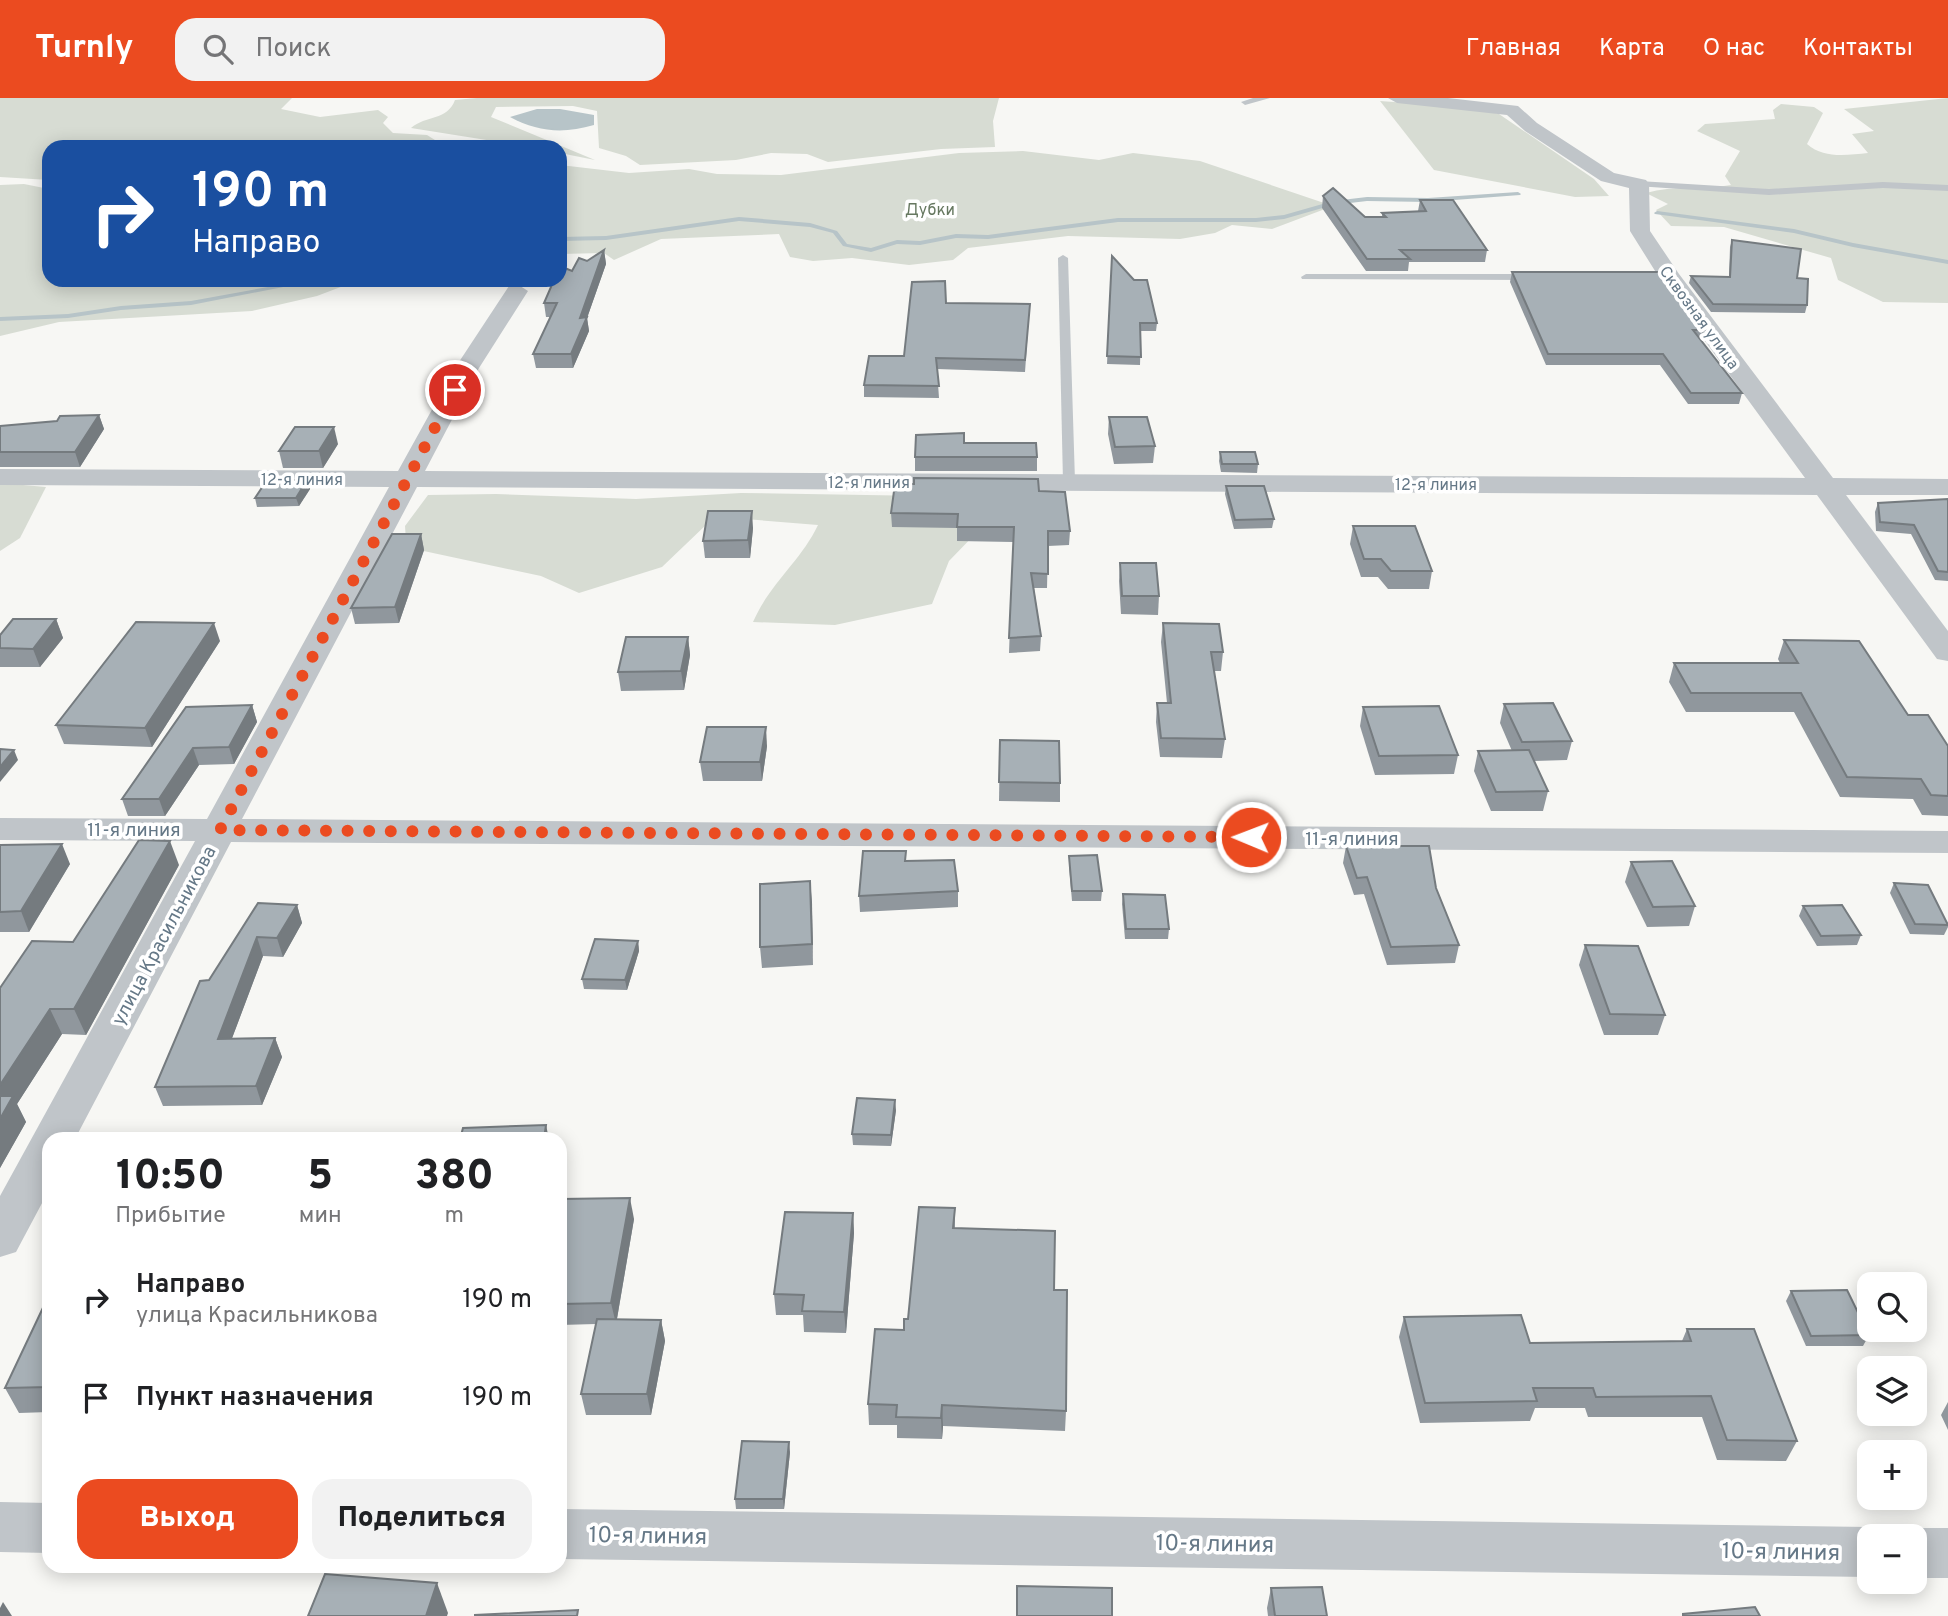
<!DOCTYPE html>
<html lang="ru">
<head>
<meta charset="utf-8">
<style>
	body { margin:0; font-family:Overpass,sans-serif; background:#f2f2f2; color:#202124; height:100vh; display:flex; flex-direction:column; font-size:26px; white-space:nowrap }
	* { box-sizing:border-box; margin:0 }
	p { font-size:23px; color:#757577 }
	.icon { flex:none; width:38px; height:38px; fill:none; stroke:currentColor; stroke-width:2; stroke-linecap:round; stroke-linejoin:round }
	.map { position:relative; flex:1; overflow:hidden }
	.sheet { position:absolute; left:42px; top:1034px; width:525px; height:441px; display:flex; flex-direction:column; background:#fff; border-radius:21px; box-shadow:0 4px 18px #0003 }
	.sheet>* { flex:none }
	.hud { position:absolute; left:42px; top:42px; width:525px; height:147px; border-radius:21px; box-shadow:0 4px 18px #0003; background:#1a4fa0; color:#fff; overflow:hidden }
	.tools { position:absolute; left:1857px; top:1174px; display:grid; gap:14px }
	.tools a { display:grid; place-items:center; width:70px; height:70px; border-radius:14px; background:#fff; box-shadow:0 4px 18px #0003; font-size:35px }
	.pin { position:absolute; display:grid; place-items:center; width:60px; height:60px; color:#fff; margin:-30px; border:4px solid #fff; border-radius:50%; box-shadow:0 2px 7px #0007 }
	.me { position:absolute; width:77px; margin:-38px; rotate:271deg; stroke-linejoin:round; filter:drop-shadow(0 0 5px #0008) }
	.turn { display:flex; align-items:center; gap:24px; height:147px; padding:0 35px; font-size:32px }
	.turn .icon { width:91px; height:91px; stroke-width:2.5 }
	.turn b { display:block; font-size:49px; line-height:60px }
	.eta { display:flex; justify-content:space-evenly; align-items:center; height:119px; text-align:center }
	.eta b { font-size:42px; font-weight:800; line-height:49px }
	.button { display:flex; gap:14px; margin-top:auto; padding:14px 35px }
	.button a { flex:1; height:80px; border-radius:21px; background:#eb4b20; color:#fff; font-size:28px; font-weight:800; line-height:80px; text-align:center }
	.button a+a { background:#f2f2f2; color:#202124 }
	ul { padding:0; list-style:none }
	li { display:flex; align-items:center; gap:21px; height:98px; padding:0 35px }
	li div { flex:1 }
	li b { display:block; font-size:26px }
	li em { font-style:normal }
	header { display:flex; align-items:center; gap:42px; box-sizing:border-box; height:98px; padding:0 35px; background:#eb4b20; color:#fff }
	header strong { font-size:33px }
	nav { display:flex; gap:38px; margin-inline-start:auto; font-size:24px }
	.search { width:490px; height:63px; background:#f2f2f2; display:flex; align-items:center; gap:18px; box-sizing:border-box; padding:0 24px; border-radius:21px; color:#757577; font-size:26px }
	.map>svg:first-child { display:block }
	.green { fill:#d7dcd3 }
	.water { fill:#b7c4c8 }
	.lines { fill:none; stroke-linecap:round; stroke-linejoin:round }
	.stream { fill:#b7c4c8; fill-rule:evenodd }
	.service { fill:#c0c5c9; fill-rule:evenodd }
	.minor { fill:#c0c5c9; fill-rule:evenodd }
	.wall { fill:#90979d }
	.shaded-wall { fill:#757b7f }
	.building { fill:#a7b0b6; stroke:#757b7f; stroke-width:2 }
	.route { stroke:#eb4b20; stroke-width:12; stroke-dasharray:0 21.6 }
	.labels { text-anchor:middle; stroke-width:7; stroke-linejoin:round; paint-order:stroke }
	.far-park-label { font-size:16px; fill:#667860; stroke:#fff }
	.far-street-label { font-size:16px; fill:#657887; stroke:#fff }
	.street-label { font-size:19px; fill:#657887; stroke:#fff }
	.near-street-label { font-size:23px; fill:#657887; stroke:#fff }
</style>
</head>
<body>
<header>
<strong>Turnly</strong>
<div class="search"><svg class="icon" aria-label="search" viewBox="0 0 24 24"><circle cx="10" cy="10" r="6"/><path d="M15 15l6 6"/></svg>Поиск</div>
<nav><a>Главная</a><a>Карта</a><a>О нас</a><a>Контакты</a></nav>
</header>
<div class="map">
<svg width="1948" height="1518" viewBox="0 0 1948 1518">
	<rect width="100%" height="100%" fill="#f7f7f4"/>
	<g class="green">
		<polygon points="0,0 292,0 281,11 320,19 378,12 388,19 383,25 393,35 427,37 435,42 436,47 448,49 49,49 49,82 0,79"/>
		<path d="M477,0H999L993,23L995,49L941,51L828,64L807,56L771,55L736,62L640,67L626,58L599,50L597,13L573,8L496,9L491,19L595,62L560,55V49H531L411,30C426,17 447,23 455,2Z"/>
		<path d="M1948,0V205L1883,204L1838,182L1831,160L1724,129L1671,128L1656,112L1668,106L1646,95C1674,87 1703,92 1731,87L1725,78L1740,53L1697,33L1705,26L1775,21L1773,12L1781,6L1814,9L1823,15L1807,46C1824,61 1847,57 1868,55L1852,36L1874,33L1844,11Z"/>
		<polygon points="1380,3 1477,10 1499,16 1594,81 1609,98 1575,99 1434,72"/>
		<polygon points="1023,53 1099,62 1133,55 1200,63 1333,108 1272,131 1232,127 1215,135 1180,141 1068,138 968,150 953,162 909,167 852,160 813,163 790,159 779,136 661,141 614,162 604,155 560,156 560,67 629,75 689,71 717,76 781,77 959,55"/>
		<polygon points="24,86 49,91 49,182 359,182 317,198 252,213 59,224 0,238 0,87"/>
		<polygon points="0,385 46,389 20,440 0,453"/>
		<path d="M741,395L926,398L979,432L949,463L932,506L835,527L753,524C770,485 801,463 818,427L733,420L708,425L662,469L579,495L541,478L419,452L406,443L405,428L428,397L496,396L636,401Z"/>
	</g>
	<path class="water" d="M537,11H560L594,17V27C563,36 538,34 510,19Z"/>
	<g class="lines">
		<g class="stream">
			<polygon points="1518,94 1521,96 1520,97 1428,104 1367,103 1333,107 1284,121 1256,124 1118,124 988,141 956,140 920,147 897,146 871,154 843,148 833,135 810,129 739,123 606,142 560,143 560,139 606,138 739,119 810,125 837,133 847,146 871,150 897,142 920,143 956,136 988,137 1118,120 1256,120 1284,117 1333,103 1367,99 1428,100"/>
			<polygon points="1657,113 1794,131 1853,145 1948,162 1948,166 1853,149 1794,135 1655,116 1654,115"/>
			<polygon points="306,182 319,182 191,207 121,212 68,220 0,223 0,219 68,216 121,208 191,203"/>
		</g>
		<g class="service">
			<polygon points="1253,0 1270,0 1245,7 1241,4"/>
			<polygon points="1639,83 1769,91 1883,84 1948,87 1948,93 1883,90 1769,97 1636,88 1634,86"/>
			<polygon points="1063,157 1068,160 1075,384 1069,388 1063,384 1058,160"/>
			<polygon points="1306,176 1533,176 1538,179 1533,182 1302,181 1301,179"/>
		</g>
		<g class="minor">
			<polygon points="1388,0 1448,0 1518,8 1537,25 1614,75 1646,82 1649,86 1650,133 1679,176 1833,380 1948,381 1948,397 1846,397 1948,533 1948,563 1937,561 1817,397 417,389 242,721 1948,733 1948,755 231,744 75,1041 49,1041 49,1092 16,1154 0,1159 0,1098 195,743 0,742 0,720 207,721 389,389 0,387 0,371 398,373 455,270 509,188 517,186 528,193 479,270 425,373 1805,380 1662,184 1630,133 1629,90 1601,83 1525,33 1507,17 1397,5"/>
			<polygon points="0,1404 49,1405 49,1455 0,1454"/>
			<polygon points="560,1411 1869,1429 1889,1438 1869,1438 1869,1479 560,1461"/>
			<polygon points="1914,1430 1948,1430 1948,1480 1914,1480 1914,1438 1894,1438"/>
		</g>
	</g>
	<g class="wall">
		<polygon points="1323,98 1365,119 1382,119 1382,115 1418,113 1420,102 1487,152 1485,164 1409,164 1408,173 1366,173 1322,110"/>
		<polygon points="1732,142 1797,180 1807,207 1805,215 1711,214 1689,185 1691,178 1729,179 1730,149"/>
		<polygon points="604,152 606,166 587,220 589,233 573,270 536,270 533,256 551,219 546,219 544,205 587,163"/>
		<polygon points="1112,158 1157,225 1156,233 1141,233 1140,267 1107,266"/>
		<polygon points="1512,174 1704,232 1701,242 1742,295 1739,306 1688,306 1660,267 1546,267 1510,184"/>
		<polygon points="1029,218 1025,274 937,271 939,300 864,299 864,287 904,258"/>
		<polygon points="99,317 104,331 80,369 0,369 0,328 57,323"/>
		<polygon points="1109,319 1155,348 1153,365 1114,366 1108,336"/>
		<polygon points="964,345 1037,359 1037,373 915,373 915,359"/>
		<polygon points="338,346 323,370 283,370 279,353"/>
		<polygon points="1220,354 1258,366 1257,375 1221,374 1219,363"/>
		<polygon points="307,382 310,391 299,408 257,409 255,400"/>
		<polygon points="1226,388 1274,421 1272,430 1234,431 1225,396"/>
		<polygon points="1039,393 1070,433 1069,447 1048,448 1047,490 1034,490 1041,538 1040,553 1009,555 1013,444 957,443 957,430 892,429 891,415"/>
		<polygon points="1948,401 1948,483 1935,482 1911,436 1876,433 1875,414 1878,405"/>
		<polygon points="1353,428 1432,473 1429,491 1388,491 1378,479 1361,479 1350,446"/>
		<polygon points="753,430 750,460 705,460 703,443"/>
		<polygon points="421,436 424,452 399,525 355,526 351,510"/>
		<polygon points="1120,465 1159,498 1158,517 1121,516 1119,483"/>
		<polygon points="56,521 63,540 40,569 0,569 0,537"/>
		<polygon points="1163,525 1223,554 1221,573 1214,573 1225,641 1222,660 1160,659 1156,624 1157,605 1167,605 1161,544"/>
		<polygon points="688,539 690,557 684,592 621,593 618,574"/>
		<polygon points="1784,542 1908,617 1948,648 1948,718 1922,717 1913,701 1840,699 1794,614 1686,614 1669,584 1674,565 1780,565 1778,561"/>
		<polygon points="220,543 152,649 64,646 56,627"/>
		<polygon points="1504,606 1572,643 1567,662 1534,663 1548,693 1543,713 1491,713 1474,673 1478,653 1512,653 1500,625"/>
		<polygon points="252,607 257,624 234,666 199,667 165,718 128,718 122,701"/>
		<polygon points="1363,609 1458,657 1454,676 1375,677 1360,628"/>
		<polygon points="1000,642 1060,685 1060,704 999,703"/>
		<polygon points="767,648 762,683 703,683 700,664"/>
		<polygon points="0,747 70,766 29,834 0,834"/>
		<polygon points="1346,748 1436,790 1459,847 1455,865 1387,867 1364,796 1354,797 1343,765"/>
		<polygon points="906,753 906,763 958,793 958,809 860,814 859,798"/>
		<polygon points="1069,758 1102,793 1101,803 1072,803 1069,768"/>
		<polygon points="1631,764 1695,808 1689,828 1647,829 1625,784"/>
		<polygon points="179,767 86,937 62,936 17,1006 26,1024 0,1070 0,890 73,844"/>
		<polygon points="810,783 813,867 762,870 760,849"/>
		<polygon points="1894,785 1948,825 1948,829 1944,837 1910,836 1890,795"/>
		<polygon points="1123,796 1169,831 1168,841 1125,841 1122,806"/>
		<polygon points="258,805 297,807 302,825 283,859 263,858 232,940 275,940 282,959 262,1007 163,1008 155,989 209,882"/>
		<polygon points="1803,808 1861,837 1857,847 1817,848 1799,818"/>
		<polygon points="638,843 639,853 627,892 584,891 582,881"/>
		<polygon points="1585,847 1665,917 1658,937 1604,937 1579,867"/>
		<polygon points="896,1012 891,1048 853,1047 852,1036"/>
		<polygon points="560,1101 634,1121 617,1221 661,1222 665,1243 651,1317 586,1317 581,1296 596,1226 560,1227"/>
		<polygon points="955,1110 955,1130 1054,1192 1066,1313 1065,1333 943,1328 942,1341 897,1340 897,1327 869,1327 868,1306 904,1232"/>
		<polygon points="853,1115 854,1135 846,1235 804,1234 803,1217 776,1217 774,1196"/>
		<polygon points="49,1185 49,1314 19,1315 5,1290 48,1200 44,1194"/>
		<polygon points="1791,1193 1869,1237 1863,1248 1806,1248 1786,1203"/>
		<polygon points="1404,1219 1530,1245 1682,1243 1687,1231 1797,1343 1786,1363 1717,1362 1702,1319 1588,1319 1585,1310 1535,1310 1530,1323 1420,1325 1399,1239"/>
		<polygon points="1948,1304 1948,1332 1941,1317"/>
		<polygon points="790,1354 784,1411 736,1411 735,1401"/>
		<polygon points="1271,1490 1327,1518 1268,1518 1267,1510"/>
	</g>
	<g class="shaded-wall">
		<polygon points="604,152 606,166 587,220 589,233 573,270 571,256 580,220"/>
		<polygon points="99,317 104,331 80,369 75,354"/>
		<polygon points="334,329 338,346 323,370 319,353"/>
		<polygon points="307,382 310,391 299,408 296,400"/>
		<polygon points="752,413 753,430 750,460 748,442"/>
		<polygon points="421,436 424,452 399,525 395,509"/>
		<polygon points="56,521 63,540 40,569 33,551"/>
		<polygon points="214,525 220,543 152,649 145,630"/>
		<polygon points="688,539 690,557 684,592 681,573"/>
		<polygon points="252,607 257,624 234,666 229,649"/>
		<polygon points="766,629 767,648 762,683 760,664"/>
		<polygon points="193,650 199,667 165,718 159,701"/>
		<polygon points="14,652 18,662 0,684 0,669"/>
		<polygon points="170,743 179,767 86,937 74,911"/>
		<polygon points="62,746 70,766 29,834 21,813"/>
		<polygon points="810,783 812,804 813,867 812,846"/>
		<polygon points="297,807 302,825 283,859 277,840"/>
		<polygon points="257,839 263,858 225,959 218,941"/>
		<polygon points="638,843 639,853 627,892 625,882"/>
		<polygon points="50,911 62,936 17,1006 26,1024 0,1070 0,987"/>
		<polygon points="275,940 282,959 262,1007 256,988"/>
		<polygon points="895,1002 896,1012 891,1048 891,1037"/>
		<polygon points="546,1027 549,1041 544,1041"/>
		<polygon points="630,1100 634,1121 616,1226 611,1205"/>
		<polygon points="853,1115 854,1135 846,1235 844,1214"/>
		<polygon points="661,1222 665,1243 651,1317 647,1296"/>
		<polygon points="942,1307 943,1328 942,1341 941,1320"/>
		<polygon points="789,1344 790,1354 784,1411 783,1401"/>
		<polygon points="437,1485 448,1515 447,1518 426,1518"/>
		<polygon points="3,1504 12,1518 0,1518 0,1510"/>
	</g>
	<g class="building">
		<polygon points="1333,90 1365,119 1386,119 1382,115 1426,113 1420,102 1453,102 1487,152 1400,152 1410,161 1367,161 1323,98"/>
		<polygon points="1732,142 1801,151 1797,180 1808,181 1807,207 1713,206 1691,178 1730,179"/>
		<polygon points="604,152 580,220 587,219 571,256 533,256 557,205 544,205 554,182 560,182 560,168 572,173 579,160 587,163"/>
		<polygon points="1112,158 1134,182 1147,182 1157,225 1140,225 1141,259 1107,258"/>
		<polygon points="1512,174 1662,174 1704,232 1693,232 1742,295 1691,295 1663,256 1548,256"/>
		<polygon points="945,183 946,205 1030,206 1025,262 936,260 939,288 864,287 869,258 904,258 912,184"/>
		<polygon points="99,317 75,354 0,354 0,328 57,323 60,318"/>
		<polygon points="1109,319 1147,319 1155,348 1115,349"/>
		<polygon points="295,329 334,329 319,353 279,353"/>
		<polygon points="964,335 964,345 1036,345 1037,359 915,359 916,337"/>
		<polygon points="1220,354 1255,354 1258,366 1222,366"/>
		<polygon points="914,380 1038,381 1039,393 1065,394 1070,433 1048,433 1048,476 1031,475 1041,538 1009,540 1014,429 957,429 958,416 891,415 895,386 914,386"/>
		<polygon points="267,382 307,382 296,400 255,400"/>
		<polygon points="1226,388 1264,388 1274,421 1235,422"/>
		<polygon points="1948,401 1948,474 1938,473 1914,427 1880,424 1878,405"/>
		<polygon points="708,413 752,413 748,442 703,443"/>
		<polygon points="1353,428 1415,428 1432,473 1391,473 1381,461 1364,461"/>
		<polygon points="392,436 421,436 395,509 351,510"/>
		<polygon points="1120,465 1156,465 1159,498 1122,498"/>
		<polygon points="13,521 56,521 33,551 0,550 0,537"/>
		<polygon points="136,524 214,525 145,630 56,627"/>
		<polygon points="1163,525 1219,526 1223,554 1211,554 1225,641 1161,640 1157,605 1171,605"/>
		<polygon points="626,539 688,539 681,573 618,574"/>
		<polygon points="1784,542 1859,543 1908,617 1928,617 1948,648 1948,698 1931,697 1921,681 1847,679 1801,595 1691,595 1674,565 1798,565"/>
		<polygon points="1553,605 1572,643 1522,644 1504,606"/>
		<polygon points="252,607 229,649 193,650 159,701 122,701 186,609"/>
		<polygon points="1439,608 1458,657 1379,658 1363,609"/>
		<polygon points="707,629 766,629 760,664 700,664"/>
		<polygon points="1000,642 1059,643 1060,685 999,684"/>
		<polygon points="0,651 14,652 0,669"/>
		<polygon points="1529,652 1548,693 1496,694 1478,653"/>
		<polygon points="139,742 170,743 74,911 50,911 0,987 0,890 32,843 73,844"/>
		<polygon points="62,746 21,813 0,814 0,747"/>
		<polygon points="1346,748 1429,748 1436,790 1459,847 1391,849 1367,779 1357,780"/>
		<polygon points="863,753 906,753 905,763 954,762 958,793 859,798"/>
		<polygon points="1097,757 1102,793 1072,793 1069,758"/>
		<polygon points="1672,763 1695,808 1653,809 1631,764"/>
		<polygon points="810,783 812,846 760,849 760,786"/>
		<polygon points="1894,785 1928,787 1948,827 1915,826"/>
		<polygon points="1123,796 1165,797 1169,831 1126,831"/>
		<polygon points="258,805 297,807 277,840 257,839 218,941 275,940 256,988 155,989 200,883 209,882"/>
		<polygon points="1842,807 1861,837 1821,838 1803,808"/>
		<polygon points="595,841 638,843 625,882 582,881"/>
		<polygon points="1585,847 1638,848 1665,917 1610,916"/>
		<polygon points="0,998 13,998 0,1021"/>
		<polygon points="857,1000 895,1002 891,1037 852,1036"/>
		<polygon points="546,1027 544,1041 460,1041 463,1030"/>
		<polygon points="220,1039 219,1041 122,1041"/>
		<polygon points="630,1100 611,1205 560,1206 560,1101"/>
		<polygon points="919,1109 955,1110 953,1130 1055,1133 1054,1192 1067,1192 1066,1313 942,1307 941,1320 896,1319 897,1307 868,1306 875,1231 904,1232 904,1221 908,1221"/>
		<polygon points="785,1114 853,1115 844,1214 802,1213 804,1197 774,1196"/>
		<polygon points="49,1185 49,1194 44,1194"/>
		<polygon points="1847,1192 1869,1237 1811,1238 1791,1193"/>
		<polygon points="49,1197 49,1289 5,1290"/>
		<polygon points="1521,1217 1530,1245 1691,1243 1687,1231 1754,1231 1797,1343 1727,1342 1711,1298 1596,1299 1593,1290 1533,1290 1537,1303 1425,1305 1404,1219"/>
		<polygon points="597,1221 661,1222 647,1296 581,1296"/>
		<polygon points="742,1343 789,1344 783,1401 735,1401"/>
		<polygon points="325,1476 437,1485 426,1518 308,1518"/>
		<polygon points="1017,1488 1112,1490 1112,1518 1017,1518"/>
		<polygon points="1322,1489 1327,1518 1275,1518 1271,1490"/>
		<polygon points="1755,1509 1760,1518 1683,1518 1683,1516"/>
		<polygon points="578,1512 577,1518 475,1518 475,1517"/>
	</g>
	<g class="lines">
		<polyline class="route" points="455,292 220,732 1251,739"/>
	</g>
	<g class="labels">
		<g class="far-park-label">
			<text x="930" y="117">Дубки</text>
		</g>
		<g class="far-street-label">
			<text transform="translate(1700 219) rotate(54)" y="6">Сквозная улица</text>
			<text x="302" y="387">12-я линия</text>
			<text x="869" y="390">12-я линия</text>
			<text x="1436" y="392">12-я линия</text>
		</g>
		<g class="street-label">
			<text x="134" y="738">11-я линия</text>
			<text x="1352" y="747">11-я линия</text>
			<text transform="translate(163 837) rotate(-62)" y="7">улица Красильникова</text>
		</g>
		<g class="near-street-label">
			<text transform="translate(648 1437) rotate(1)" y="8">10-я линия</text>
			<text transform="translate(1215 1445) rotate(1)" y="8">10-я линия</text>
			<text transform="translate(1781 1453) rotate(1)" y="8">10-я линия</text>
		</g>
	</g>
</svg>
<div class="tools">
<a><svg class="icon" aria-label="search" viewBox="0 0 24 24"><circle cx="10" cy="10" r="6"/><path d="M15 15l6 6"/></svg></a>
<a><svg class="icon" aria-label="layers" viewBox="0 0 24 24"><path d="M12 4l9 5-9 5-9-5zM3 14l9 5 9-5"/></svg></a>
<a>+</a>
<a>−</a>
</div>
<div class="pin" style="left:455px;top:292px;background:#d93025"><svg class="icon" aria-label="arrive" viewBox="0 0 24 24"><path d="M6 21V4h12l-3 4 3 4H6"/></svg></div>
<svg class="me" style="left:1251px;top:739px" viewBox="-20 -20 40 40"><circle r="17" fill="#eb4b20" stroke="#fff" stroke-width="3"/><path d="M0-11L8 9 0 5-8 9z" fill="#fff"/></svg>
<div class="hud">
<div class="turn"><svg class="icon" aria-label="right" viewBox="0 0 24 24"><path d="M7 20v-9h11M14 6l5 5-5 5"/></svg><div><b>190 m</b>Направо</div></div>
</div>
<section class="sheet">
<div class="eta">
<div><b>10:50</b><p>Прибытие</p></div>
<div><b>5</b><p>мин</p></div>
<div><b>380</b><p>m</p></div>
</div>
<ul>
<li><svg class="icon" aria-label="right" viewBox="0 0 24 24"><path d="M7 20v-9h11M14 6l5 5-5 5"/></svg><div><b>Направо</b><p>улица Красильникова</p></div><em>190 m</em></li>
<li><svg class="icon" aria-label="arrive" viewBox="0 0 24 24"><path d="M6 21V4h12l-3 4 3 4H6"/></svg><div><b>Пункт назначения</b></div><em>190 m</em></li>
</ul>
<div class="button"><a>Выход</a><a>Поделиться</a></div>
</section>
</div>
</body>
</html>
